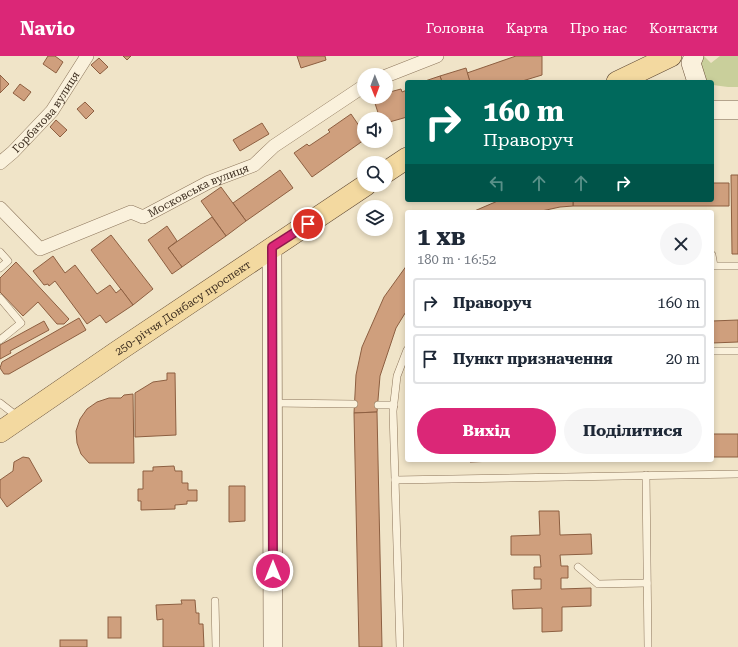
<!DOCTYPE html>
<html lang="uk">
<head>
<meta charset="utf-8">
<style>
	body { margin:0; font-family:"Roboto Serif",serif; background:#f6f6f7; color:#1f2937; height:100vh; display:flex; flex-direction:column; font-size:15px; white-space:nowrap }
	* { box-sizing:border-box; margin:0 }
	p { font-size:13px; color:#747a83 }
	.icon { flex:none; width:22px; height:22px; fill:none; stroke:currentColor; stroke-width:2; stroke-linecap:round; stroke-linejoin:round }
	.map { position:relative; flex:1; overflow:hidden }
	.details { position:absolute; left:405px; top:154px; width:309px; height:252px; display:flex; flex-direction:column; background:#fff; border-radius:4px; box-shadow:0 2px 6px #0003 }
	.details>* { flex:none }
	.guide { position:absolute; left:405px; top:24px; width:309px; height:122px; border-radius:4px; box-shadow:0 2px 6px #0003; background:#00695c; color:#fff; overflow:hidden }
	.needle { width:26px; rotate:179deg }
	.controls { position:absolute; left:357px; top:12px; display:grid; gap:8px }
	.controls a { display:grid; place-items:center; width:36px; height:36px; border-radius:50%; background:#fff; box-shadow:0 2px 6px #0003; font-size:20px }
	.pin { position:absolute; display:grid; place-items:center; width:34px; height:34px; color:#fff; margin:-17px; border:2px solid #fff; border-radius:50%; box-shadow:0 1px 4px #0007 }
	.me { position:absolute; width:44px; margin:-22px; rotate:0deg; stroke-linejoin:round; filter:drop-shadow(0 0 3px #0008) }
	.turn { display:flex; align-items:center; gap:14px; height:84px; padding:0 12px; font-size:18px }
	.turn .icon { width:52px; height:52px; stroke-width:2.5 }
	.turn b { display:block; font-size:28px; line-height:34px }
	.lanes { display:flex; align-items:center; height:38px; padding:0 12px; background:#0003; justify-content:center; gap:20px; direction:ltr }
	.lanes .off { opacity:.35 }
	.round { display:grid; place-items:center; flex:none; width:42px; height:42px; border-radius:21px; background:#f6f6f7 }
	.overview { display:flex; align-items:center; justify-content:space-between; height:68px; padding:0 12px }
	h1 { font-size:24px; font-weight:700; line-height:30px }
	.action { display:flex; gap:8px; margin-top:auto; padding:8px 12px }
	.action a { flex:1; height:46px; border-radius:24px; background:#db2777; color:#fff; font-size:16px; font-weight:700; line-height:46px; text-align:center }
	.action a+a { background:#f6f6f7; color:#1f2937 }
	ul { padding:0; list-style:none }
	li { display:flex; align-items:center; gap:12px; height:50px; margin:0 8px 6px; padding:0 4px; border:2px solid #e0e1e3; border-radius:4px }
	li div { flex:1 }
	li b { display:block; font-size:15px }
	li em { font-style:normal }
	header { display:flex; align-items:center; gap:24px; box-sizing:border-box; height:56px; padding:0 20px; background:#db2777; color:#fff }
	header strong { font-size:19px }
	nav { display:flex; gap:22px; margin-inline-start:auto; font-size:14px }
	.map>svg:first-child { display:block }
	.green { fill:#c9cf9b }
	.building { fill:#cf9f7d; stroke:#8d5f41 }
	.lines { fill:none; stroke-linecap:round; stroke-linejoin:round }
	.lane-casing { stroke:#8d765c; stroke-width:8 }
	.street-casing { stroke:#8d765c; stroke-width:14 }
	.secondary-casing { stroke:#6f573f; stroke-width:20 }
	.primary-casing { stroke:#5b4430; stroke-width:22 }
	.lane { stroke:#faf1dc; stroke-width:7 }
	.street { stroke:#faf1dc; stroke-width:13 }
	.secondary { stroke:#faf1dc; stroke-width:19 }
	.primary { stroke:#f3d9a0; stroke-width:21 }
	.route-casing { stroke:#8e194d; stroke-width:10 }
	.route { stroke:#db2777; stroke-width:7 }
	.labels { text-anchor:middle; stroke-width:3; stroke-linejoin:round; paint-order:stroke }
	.street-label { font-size:11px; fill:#3d2e20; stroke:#f7eed8 }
</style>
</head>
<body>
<header>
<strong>Navio</strong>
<nav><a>Головна</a><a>Карта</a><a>Про нас</a><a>Контакти</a></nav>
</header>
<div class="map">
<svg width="738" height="591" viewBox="0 0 738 591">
	<rect width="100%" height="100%" fill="#f0e4c8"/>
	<polygon class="green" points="703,0 704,0 711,7 720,0 738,0 738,31 728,31 713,29 712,26 706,24 700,11"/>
	<g class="building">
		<polygon points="48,0 55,0 63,6 56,17 43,8"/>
		<polygon points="123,0 131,0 127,4"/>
		<polygon points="297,0 325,0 326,4 301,12"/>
		<polygon points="516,0 542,0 542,19 519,26 470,26 467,17"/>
		<polygon points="99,2 108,11 100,18 91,9"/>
		<polygon points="466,12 470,26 442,26 440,20"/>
		<polygon points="0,19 9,28 0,37"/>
		<polygon points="440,20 442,26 426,26 425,25"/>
		<polygon points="20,28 31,36 24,45 13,37"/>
		<polygon points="401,33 402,36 407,34 407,61 386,67 386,63 380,63 373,41 386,41 386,37"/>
		<polygon points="85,46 94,55 86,63 77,53"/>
		<polygon points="351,58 364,77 364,84 312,121 294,97 307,88 309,90 330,76 328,74"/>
		<polygon points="56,64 67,74 60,81 50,71"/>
		<polygon points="262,67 269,78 240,95 233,84"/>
		<polygon points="280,114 293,132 246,165 233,147"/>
		<polygon points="731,119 738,119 738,198 732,198"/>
		<polygon points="712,127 729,127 729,150 573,150 573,144 712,144"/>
		<polygon points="221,131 246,165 226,180 201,145"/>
		<polygon points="500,144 573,144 573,150 560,151 537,156 472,156"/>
		<polygon points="212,161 226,180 182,211 168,192"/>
		<polygon points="167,170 177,185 168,192 182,211 172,218 148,184"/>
		<polygon points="111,179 153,233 133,249 91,194"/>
		<polygon points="53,200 65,217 75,209 97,238 110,229 116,237 121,233 133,249 106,267 100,259 87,268 55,225 49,230 48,228 44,229 33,215"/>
		<polygon points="16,206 69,263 64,268 57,268 38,246 23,260 0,236 0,222"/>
		<polygon points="407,209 407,254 396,272 380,320 377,356 354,357 356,319 362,291 384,241"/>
		<polygon points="79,262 86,274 9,318 4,318 0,312 2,306"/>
		<polygon points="738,264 738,286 712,287 712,265"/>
		<polygon points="44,265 49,274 10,295 11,297 0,303 0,289"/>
		<polygon points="167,317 175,317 176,379 135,381 135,337 153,326 167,324"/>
		<polygon points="133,338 134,407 89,407 81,398 77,387 76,375 80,363 87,353 97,346 109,342 121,342 124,339"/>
		<polygon points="377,356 382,591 359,591 354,357"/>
		<rect x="712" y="378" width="26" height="23"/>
		<polygon points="23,401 29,402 42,425 7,451 0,441 0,424 13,415 14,406"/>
		<polygon points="470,404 494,404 494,405 470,406"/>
		<polygon points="174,410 175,415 182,415 182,427 188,427 188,434 197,434 197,445 187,445 187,448 175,449 175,453 141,454 141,445 138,445 138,433 143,433 143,415 153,415 153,411"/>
		<polygon points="229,430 245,430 245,465 229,466"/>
		<polygon points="539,455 559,455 560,479 591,478 592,498 560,499 561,510 568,510 568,522 561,522 561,533 591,532 591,550 562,551 562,575 542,576 542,552 513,553 512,534 541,533 541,523 534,523 534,511 541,511 540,499 511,499 511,480 540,479"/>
		<polygon points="181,544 195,544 196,557 199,557 199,568 203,568 204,591 163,591 163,563 157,564 156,549 182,548"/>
		<rect x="108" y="561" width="13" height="21"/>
		<rect x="60" y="584" width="27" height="7"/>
	</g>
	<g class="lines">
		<defs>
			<g id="lane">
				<polyline points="0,196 8,205 0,212"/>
				<polyline points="712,199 714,210 738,210"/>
				<polyline points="0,242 21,267 0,284"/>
				<polyline points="712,295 738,295"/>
				<polyline points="0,347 18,361"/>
				<polyline points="273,347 354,348"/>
				<polyline points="378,349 394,349"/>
				<polyline points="646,419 648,591"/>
				<polyline points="395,424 738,418"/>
				<polyline points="578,511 598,528 647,527"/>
				<polyline points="215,545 216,591"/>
				<polyline points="400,591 393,355 397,320 407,294"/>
			</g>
			<g id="street">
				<polyline points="386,20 437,0"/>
				<path id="s1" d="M0,107L13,96L52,55L87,0"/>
				<path id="s2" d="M0,152L40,193L131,156L143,161L209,126L254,109L274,90L364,30"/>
			</g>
			<g id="secondary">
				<polyline points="694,0 691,7 697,26"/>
				<polyline points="712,54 738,54"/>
				<polyline points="272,191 273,591"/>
			</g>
			<g id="primary">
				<polyline points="617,26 671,0"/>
				<polyline points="386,116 407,102"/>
				<path id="s3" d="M0,376L118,295L366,129"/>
			</g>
		</defs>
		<use href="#lane" class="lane-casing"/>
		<use href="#street" class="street-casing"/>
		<use href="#secondary" class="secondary-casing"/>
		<use href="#primary" class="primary-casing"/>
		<use href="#lane" class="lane"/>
		<use href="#street" class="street"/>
		<use href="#secondary" class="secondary"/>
		<use href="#primary" class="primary"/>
	</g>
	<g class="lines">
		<defs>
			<polyline id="route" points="273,515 272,191 308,168"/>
		</defs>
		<use href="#route" class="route-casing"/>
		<use href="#route" class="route"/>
	</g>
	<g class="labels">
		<g class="street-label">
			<text dy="4" stroke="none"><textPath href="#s1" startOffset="69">Горбачова вулиця</textPath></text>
			<text dy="4" stroke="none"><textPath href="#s2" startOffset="230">Московська вулиця</textPath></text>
			<text dy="4" stroke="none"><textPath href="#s3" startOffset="221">250-річчя Донбасу проспект</textPath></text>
		</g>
	</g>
</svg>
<div class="controls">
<a><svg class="needle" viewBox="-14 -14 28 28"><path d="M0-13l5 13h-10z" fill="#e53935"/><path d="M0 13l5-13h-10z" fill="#747a83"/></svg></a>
<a><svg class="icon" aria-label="sound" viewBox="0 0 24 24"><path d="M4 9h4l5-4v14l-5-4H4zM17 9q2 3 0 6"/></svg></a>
<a><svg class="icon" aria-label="search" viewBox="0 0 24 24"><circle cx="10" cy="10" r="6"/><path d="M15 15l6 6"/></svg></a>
<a><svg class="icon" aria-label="layers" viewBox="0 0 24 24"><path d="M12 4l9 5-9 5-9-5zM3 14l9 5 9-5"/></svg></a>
</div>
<div class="pin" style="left:308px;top:168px;background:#d93025"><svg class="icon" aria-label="arrive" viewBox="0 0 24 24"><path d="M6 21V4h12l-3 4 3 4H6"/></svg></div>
<svg class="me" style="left:273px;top:515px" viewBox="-20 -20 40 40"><circle r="17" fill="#db2777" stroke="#fff" stroke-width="3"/><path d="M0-11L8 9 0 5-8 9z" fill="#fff"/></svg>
<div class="guide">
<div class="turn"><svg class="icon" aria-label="right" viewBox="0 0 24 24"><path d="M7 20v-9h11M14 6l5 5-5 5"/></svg><div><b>160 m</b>Праворуч</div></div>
<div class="lanes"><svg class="icon off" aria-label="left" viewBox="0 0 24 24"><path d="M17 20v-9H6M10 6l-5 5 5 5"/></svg><svg class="icon off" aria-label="ahead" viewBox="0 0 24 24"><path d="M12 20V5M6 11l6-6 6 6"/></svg><svg class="icon off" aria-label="ahead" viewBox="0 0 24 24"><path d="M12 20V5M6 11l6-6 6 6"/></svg><svg class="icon" aria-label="right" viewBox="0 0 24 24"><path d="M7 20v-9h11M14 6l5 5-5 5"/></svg></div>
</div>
<section class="details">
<div class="overview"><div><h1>1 хв</h1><p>180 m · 16:52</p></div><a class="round"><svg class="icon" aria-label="close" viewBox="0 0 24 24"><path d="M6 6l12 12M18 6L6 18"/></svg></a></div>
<ul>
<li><svg class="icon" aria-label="right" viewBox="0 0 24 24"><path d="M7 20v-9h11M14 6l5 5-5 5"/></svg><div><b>Праворуч</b></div><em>160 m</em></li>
<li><svg class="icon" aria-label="arrive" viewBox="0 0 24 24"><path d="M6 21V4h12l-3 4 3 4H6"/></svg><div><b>Пункт призначення</b></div><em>20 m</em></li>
</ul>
<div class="action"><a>Вихід</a><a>Поділитися</a></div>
</section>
</div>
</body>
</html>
